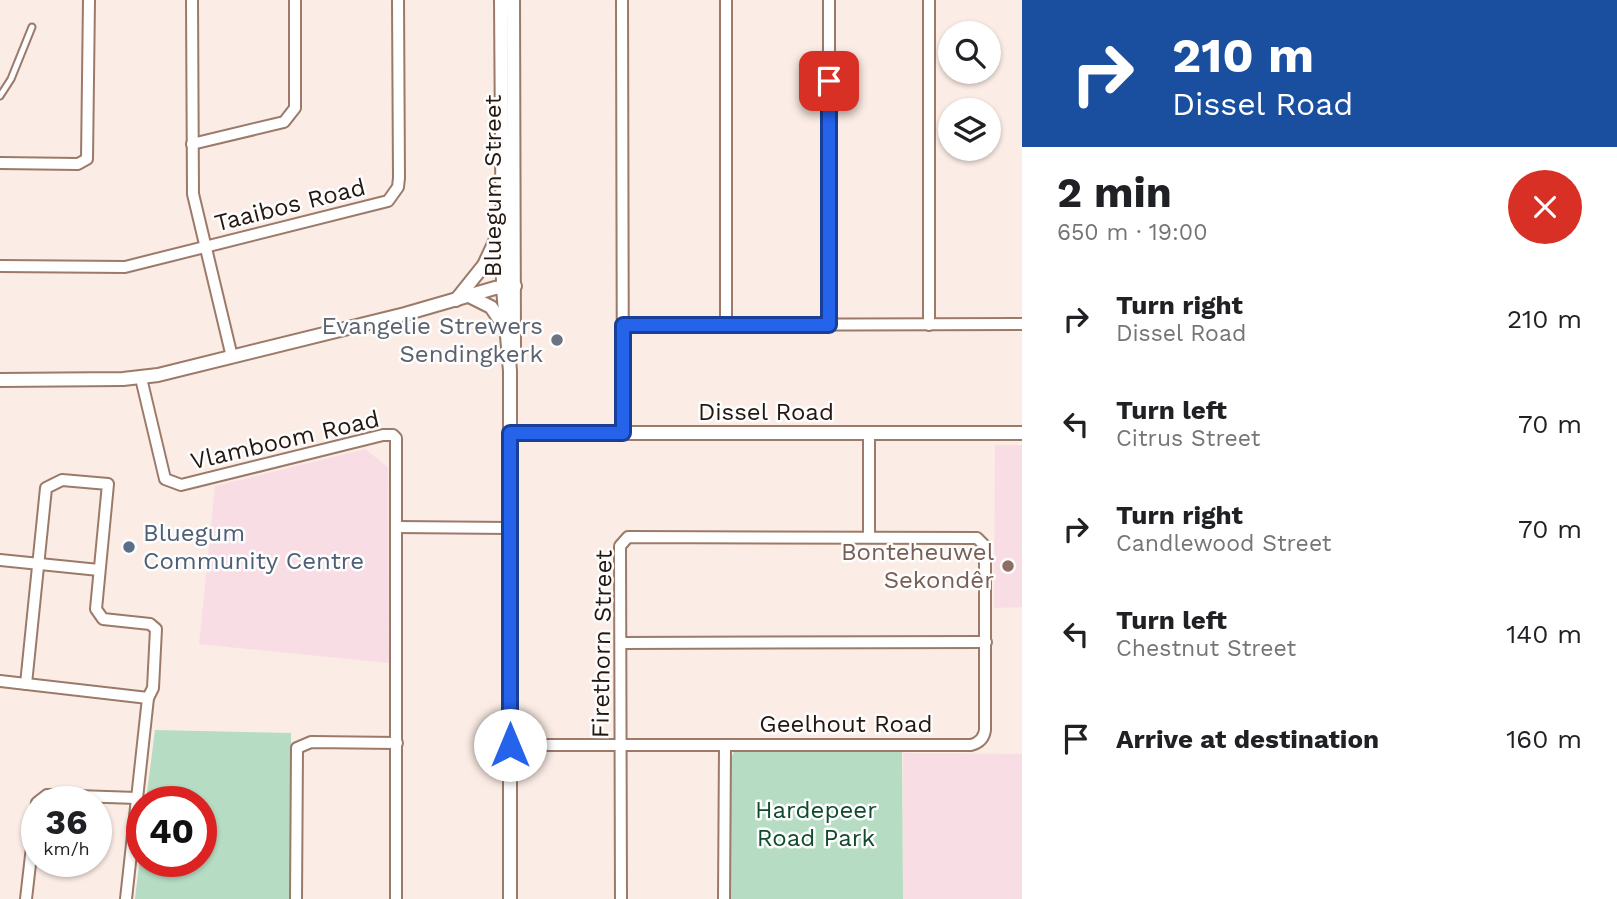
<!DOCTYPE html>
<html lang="en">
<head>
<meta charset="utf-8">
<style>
	body { margin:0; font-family:"Work Sans",sans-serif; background:#f6f6f6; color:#202124; height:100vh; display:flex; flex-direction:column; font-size:26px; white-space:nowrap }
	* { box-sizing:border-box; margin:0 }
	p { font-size:23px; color:#757577 }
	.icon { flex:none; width:38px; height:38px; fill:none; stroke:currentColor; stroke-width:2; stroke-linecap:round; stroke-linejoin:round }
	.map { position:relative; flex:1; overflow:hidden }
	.sheet { display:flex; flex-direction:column; background:#fff; width:595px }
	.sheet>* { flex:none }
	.banner { background:#1a4fa0; color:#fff; overflow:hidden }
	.fabs { position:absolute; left:938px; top:21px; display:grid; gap:14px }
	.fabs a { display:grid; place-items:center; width:63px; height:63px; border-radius:50%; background:#fff; box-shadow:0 2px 5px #0004; font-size:35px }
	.speed { position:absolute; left:21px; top:786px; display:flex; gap:14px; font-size:35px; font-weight:700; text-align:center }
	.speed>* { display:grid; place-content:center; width:91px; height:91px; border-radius:50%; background:#fff; box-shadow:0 2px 5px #0004; line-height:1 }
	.speed small { font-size:18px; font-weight:400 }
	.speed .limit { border:10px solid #d22; background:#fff; color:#111 }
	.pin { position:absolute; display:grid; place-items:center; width:60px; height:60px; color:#fff; margin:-30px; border-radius:14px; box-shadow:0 4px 10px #0006 }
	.me { position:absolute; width:77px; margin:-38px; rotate:0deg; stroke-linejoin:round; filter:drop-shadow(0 0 5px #0008) }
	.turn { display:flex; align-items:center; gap:24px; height:147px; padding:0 35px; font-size:32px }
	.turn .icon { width:91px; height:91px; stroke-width:2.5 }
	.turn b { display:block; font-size:49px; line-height:60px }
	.round { display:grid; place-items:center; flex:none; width:74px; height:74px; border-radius:37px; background:#f6f6f6 }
	.head { display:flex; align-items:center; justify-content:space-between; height:119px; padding:0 35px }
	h1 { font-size:42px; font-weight:700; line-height:52px }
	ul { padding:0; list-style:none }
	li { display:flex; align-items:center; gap:21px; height:105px; padding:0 35px }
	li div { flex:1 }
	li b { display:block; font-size:26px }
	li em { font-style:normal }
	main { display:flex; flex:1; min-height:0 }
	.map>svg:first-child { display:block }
	.education { fill:#f8dee4 }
	.green { fill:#b6dcc3 }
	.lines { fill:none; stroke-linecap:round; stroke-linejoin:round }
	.service-casing { stroke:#9b7a69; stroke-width:9 }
	.minor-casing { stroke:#9b7a69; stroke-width:14 }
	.tertiary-casing { stroke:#9b7a69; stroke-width:16 }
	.service { stroke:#fff; stroke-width:5 }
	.minor { stroke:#fff; stroke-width:10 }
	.tertiary { stroke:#fff; stroke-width:12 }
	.route-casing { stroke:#184099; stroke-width:18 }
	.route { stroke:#2563eb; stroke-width:12 }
	.worship-dot { fill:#6b7280; stroke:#fdfdfd; stroke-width:2.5 }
	.service-dot { fill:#5c6f8a; stroke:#fdfdfd; stroke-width:2.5 }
	.education-dot { fill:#8d6e63; stroke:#fdfdfd; stroke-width:2.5 }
	.labels { text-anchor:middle; stroke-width:5; stroke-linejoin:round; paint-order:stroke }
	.street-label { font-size:24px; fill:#241711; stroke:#fdfdfd }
	.worship-label { font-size:24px; fill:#5b616d; stroke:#fdfdfd; text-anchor:end }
	.service-label { font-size:24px; fill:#4e5e75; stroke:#fdfdfd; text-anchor:start }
	.education-label { font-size:24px; fill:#785e54; stroke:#fdfdfd; text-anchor:end }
	.park-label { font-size:24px; fill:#104b2e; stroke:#fdfdfd }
</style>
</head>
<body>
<main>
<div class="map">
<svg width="1022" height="899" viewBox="0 0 1022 899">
	<rect width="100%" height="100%" fill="#fbece5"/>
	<g class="education">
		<polygon points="995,445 1022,445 1022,607 994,608"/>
		<polygon points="365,449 388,467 389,663 199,644 215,486"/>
		<polygon points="903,753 1022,754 1022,899 903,899"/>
	</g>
	<g class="green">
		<polygon points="155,730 291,733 292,899 135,899 142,840 142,861 201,861 201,802 146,801"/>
		<polygon points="902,748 903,899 729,899 729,762 734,752"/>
	</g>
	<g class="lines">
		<defs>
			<polyline id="service" points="0,96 11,79 32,27"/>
			<g id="minor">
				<polyline points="192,0 193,194 232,357"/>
				<polyline points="622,0 623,433"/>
				<polyline points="726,0 726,324"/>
				<polyline points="829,0 829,325"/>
				<polyline points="929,0 929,325"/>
				<polyline points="192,144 284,122 295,108 295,0"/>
				<polyline points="0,163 78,164 87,159 89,0"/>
				<polyline points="0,266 125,267 388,201 398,187 399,178 398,0"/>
				<polyline points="623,325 1022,324"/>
				<polyline points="141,378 165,479 181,485 383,435 393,435 396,438 396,899"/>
				<polyline points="397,527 510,528"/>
				<polyline points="869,537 869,433"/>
				<polyline points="0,560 99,570"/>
				<polyline points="621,643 986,642"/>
				<polyline points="0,681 148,698 126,899"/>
				<polyline points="26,684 46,488 62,480 108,484 96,609 103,619 150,624 156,629 153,688 148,698"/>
				<path d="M510,745H526C674,745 822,745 971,745C979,743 984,738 985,730V546L977,538L628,537L620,546L621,899"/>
				<polyline points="38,802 47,795 137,798"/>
				<polyline points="26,899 37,803"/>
				<polyline points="296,899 297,748 311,742 397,743"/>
				<polyline points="724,899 725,745"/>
			</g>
			<g id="tertiary">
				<polyline points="501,0 503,288 510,371 510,899"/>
				<polyline points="513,0 514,351"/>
				<polyline points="469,296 491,307 504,326"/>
				<polyline points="456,300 484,265 499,233"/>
				<polyline points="0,380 123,379 158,375 405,314 495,288 515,286"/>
				<polyline points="510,433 1022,433"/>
			</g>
		</defs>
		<use href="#service" class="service-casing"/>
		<use href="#minor" class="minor-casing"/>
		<use href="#tertiary" class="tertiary-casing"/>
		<use href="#service" class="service"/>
		<use href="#minor" class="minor"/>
		<use href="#tertiary" class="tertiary"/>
	</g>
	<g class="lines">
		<defs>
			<polyline id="route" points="510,745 510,433 623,433 623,325 829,325 829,81"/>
		</defs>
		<use href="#route" class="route-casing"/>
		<use href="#route" class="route"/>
	</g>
	<circle class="worship-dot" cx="557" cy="340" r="7"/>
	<circle class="service-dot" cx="129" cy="547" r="7"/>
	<circle class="education-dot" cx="1008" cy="566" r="7"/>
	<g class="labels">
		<g class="street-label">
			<text transform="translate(493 186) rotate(-90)" y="8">Bluegum Street</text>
			<text transform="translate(290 205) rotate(-14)" y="8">Taaibos Road</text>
			<text x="766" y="420">Dissel Road</text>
			<text transform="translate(285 440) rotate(-13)" y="8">Vlamboom Road</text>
			<text transform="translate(602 644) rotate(-89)" y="8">Firethorn Street</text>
			<text x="846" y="732">Geelhout Road</text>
		</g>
		<g class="worship-label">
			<text x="543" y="334">Evangelie Strewers<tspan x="543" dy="28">Sendingkerk</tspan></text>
		</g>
		<g class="service-label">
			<text x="143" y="541">Bluegum<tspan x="143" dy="28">Community Centre</tspan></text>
		</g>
		<g class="education-label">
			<text x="994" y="560">Bonteheuwel<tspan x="994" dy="28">Sekondêr</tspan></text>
		</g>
		<g class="park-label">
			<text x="816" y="818">Hardepeer<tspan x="816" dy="28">Road Park</tspan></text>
		</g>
	</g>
</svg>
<div class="fabs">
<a><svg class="icon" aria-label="search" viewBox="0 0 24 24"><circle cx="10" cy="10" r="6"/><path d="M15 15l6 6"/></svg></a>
<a><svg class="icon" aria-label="layers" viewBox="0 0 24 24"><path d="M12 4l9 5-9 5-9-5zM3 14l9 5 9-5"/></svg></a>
</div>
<div class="speed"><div>36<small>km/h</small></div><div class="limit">40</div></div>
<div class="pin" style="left:829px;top:81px;background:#d93025"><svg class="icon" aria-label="arrive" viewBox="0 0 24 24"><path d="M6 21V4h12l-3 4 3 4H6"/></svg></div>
<svg class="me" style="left:510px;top:745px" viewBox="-20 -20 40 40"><circle r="19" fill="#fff"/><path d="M0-13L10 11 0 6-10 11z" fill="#2563eb"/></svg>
</div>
<section class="sheet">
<div class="banner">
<div class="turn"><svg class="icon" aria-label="right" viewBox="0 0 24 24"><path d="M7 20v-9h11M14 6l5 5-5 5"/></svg><div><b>210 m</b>Dissel Road</div></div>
</div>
<div class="head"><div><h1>2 min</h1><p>650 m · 19:00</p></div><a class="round" style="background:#d93025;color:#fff"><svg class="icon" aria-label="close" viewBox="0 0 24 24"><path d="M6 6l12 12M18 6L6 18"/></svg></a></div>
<ul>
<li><svg class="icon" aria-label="right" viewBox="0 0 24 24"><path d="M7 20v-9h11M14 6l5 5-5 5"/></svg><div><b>Turn right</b><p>Dissel Road</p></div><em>210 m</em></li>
<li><svg class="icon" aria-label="left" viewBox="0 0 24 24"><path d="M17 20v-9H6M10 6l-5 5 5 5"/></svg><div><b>Turn left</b><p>Citrus Street</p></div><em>70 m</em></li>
<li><svg class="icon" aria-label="right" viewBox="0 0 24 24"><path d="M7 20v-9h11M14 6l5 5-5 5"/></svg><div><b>Turn right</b><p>Candlewood Street</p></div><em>70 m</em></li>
<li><svg class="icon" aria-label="left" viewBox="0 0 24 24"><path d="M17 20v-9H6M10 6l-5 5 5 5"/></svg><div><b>Turn left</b><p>Chestnut Street</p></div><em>140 m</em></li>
<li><svg class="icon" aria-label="arrive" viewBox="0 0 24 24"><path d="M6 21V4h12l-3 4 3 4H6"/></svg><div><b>Arrive at destination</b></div><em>160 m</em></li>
</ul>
</section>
</main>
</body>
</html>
